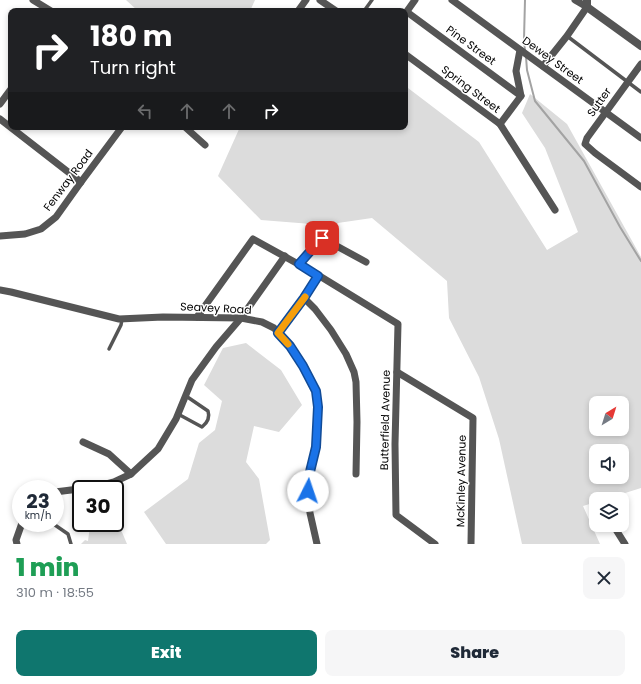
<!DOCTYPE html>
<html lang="en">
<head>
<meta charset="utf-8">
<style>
	body { margin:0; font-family:Poppins,sans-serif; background:#f6f6f7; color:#1f2937; height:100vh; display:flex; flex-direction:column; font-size:15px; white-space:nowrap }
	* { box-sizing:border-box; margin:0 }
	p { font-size:13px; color:#747a83 }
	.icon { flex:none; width:22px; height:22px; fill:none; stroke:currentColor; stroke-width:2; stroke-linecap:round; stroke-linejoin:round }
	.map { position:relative; height:544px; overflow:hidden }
	.drawer { display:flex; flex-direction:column; background:#fff; flex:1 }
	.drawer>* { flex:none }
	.banner { position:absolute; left:8px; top:8px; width:400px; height:122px; border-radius:8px; box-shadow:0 2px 6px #0003; background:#202124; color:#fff; overflow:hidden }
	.needle { width:26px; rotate:38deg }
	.controls { position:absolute; left:589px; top:396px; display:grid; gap:8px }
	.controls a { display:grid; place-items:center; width:40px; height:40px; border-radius:8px; background:#fff; box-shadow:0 2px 6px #0003; font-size:20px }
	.speed { position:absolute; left:12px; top:480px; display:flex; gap:8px; font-size:20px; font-weight:700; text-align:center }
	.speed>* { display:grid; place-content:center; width:52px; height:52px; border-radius:50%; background:#fff; box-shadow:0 2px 6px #0003; line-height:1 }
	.speed small { font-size:10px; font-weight:400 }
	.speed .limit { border:2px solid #111; border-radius:6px; background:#fff; color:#111 }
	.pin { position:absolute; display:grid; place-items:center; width:34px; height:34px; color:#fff; margin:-17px; border-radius:8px; box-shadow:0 2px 6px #0006 }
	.me { position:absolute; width:44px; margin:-22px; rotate:4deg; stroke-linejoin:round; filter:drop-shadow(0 0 3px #0008) }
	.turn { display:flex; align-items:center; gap:14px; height:84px; padding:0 16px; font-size:18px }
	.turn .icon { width:52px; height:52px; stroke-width:2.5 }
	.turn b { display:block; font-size:28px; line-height:34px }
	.lanes { display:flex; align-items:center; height:38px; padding:0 16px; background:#0003; justify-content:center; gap:20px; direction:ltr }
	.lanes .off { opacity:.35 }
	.round { display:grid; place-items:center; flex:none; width:42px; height:42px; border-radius:8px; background:#f6f6f7 }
	.summary { display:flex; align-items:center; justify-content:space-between; height:68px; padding:0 16px }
	h1 { font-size:24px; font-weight:800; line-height:30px; color:#1e9e55 }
	.cta { display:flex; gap:8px; margin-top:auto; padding:8px 16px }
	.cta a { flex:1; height:46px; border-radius:8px; background:#0f766e; color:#fff; font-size:16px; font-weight:800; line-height:46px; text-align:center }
	.cta a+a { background:#f6f6f7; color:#1f2937 }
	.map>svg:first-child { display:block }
	.green { fill:#dcdcdc; fill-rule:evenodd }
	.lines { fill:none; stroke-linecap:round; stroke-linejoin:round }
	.stream { stroke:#a3a3a3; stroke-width:2 }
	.service { stroke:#555; stroke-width:3.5 }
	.minor { stroke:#555; stroke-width:7 }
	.tertiary { stroke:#555; stroke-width:8 }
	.route-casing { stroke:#114b97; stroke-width:10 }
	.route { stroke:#1a73e8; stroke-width:7 }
	.slow { stroke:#f59e0b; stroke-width:7 }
	.labels { text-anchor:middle; stroke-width:3; stroke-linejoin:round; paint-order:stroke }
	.street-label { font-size:11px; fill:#000; stroke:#fff }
</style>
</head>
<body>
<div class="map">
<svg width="641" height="544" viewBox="0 0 641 544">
	<rect width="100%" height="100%" fill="#fff"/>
	<g class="green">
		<polygon points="126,0 255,0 250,11 138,11"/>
		<path d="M408,88L479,142L547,250L578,232L545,148L522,113L530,94L567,124L641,257V488L606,499H596V502L583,506L600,544H522L499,439L479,377L449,318L447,281L372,218L324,225L261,220L218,176L240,127H405V94ZM596,403H622V429H596ZM596,451H622V477H596Z"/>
		<polygon points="246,343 281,370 302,405 279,432 254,426 246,462 259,479 270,540 266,544 166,544 144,512 188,479 199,443 215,430 222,401 204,385 223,348"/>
		<polygon points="119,525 127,544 81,544 85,540 88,541 90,526 91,527"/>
	</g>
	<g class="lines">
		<g class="stream">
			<polyline points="525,0 524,39 525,51"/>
			<polyline points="526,57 527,70 535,101 584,161 620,227 641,261"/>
		</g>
		<g class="service">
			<polyline points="364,11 372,0"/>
			<polyline points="567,36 641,92"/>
			<polyline points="109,349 121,325 122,319"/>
			<path d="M178,414L202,427C207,423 210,417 208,411L186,396"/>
			<polyline points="52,523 68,534 71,544"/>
		</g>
		<g class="minor">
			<polyline points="33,0 51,11"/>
			<polyline points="320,0 336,11"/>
			<polyline points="452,0 641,138"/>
			<polyline points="298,11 306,0"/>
			<polyline points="407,12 521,96"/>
			<polyline points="405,14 415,0"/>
			<polyline points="405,54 500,124 555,210"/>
			<polyline points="641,64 587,138 585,144 595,153 641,187"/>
			<polyline points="543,66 567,36 587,7 575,0"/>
			<polyline points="0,104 11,89"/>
			<polyline points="0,119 81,182"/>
			<polyline points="500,124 521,96 516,71 520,50"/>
			<polyline points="185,127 205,145"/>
			<polyline points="0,236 25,234 41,229 56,217 81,182 122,127"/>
			<polyline points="299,264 322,238 366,262"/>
			<polyline points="0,290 11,292 119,319 163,317 241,318 262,322 274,328 289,345 303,366 316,391 318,407 316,447 307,480 310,513 317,544"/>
			<polyline points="304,298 315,309 331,330 346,354 354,372 356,382 357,422 356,474"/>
			<polyline points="197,317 253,239 318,275 398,324 395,444 396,515 435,544"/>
			<polyline points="278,333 304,298 318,275"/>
			<polyline points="397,372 473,418 471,544"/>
			<polyline points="83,442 109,454 131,474"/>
			<polyline points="55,492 95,487 114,482 131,474 158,449 176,419 192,380 216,347 241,318 285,256"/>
			<polyline points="613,525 625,544"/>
			<polyline points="17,544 16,540 22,523"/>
		</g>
		<polyline class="tertiary" points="587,0 587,7 641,46"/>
	</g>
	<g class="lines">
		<defs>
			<polyline id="route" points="308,491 308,480 316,447 318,407 316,391 303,366 290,346 278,333 304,298 318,276 299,264 322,238"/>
		</defs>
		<use href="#route" class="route-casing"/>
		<use href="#route" class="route"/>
		<polyline class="slow" points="288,344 278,333 305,297"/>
	</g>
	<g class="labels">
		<g class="street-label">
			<text transform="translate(471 45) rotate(36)" y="4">Pine Street</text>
			<text transform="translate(553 60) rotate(36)" y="4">Dewey Street</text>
			<text transform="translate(471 89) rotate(37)" y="4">Spring Street</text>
			<text transform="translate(599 102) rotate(-54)" y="4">Sutter</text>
			<text transform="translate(68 180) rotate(-53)" y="4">Fenway Road</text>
			<text transform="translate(216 308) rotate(3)" y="4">Seavey Road</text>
			<text transform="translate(385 420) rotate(-89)" y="4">Butterfield Avenue</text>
			<text transform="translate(461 481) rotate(-89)" y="4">McKinley Avenue</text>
		</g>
	</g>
</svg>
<div class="controls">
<a><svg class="needle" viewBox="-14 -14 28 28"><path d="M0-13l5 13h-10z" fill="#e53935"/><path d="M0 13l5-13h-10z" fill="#747a83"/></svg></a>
<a><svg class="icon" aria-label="sound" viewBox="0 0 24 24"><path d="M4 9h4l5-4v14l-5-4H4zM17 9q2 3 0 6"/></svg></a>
<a><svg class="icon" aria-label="layers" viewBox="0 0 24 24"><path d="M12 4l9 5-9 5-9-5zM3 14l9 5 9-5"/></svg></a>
</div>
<div class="speed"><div>23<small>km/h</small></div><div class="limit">30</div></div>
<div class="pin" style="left:322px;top:238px;background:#d93025"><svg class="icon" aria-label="arrive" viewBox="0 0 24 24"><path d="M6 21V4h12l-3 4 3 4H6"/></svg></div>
<svg class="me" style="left:308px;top:491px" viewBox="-20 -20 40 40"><circle r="19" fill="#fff"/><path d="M0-13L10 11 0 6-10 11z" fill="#1a73e8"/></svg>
<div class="banner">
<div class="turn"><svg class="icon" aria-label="right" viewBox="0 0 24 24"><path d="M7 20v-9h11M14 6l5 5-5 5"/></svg><div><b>180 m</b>Turn right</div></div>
<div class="lanes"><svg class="icon off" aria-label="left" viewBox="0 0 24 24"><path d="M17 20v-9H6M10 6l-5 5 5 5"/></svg><svg class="icon off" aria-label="ahead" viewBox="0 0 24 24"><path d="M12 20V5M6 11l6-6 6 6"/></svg><svg class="icon off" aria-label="ahead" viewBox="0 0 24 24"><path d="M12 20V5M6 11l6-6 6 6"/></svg><svg class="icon" aria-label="right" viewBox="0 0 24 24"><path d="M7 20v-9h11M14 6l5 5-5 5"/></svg></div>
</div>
</div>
<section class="drawer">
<div class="summary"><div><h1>1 min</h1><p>310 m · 18:55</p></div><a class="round"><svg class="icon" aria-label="close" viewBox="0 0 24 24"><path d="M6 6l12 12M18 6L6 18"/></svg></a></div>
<div class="cta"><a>Exit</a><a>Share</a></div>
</section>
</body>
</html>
